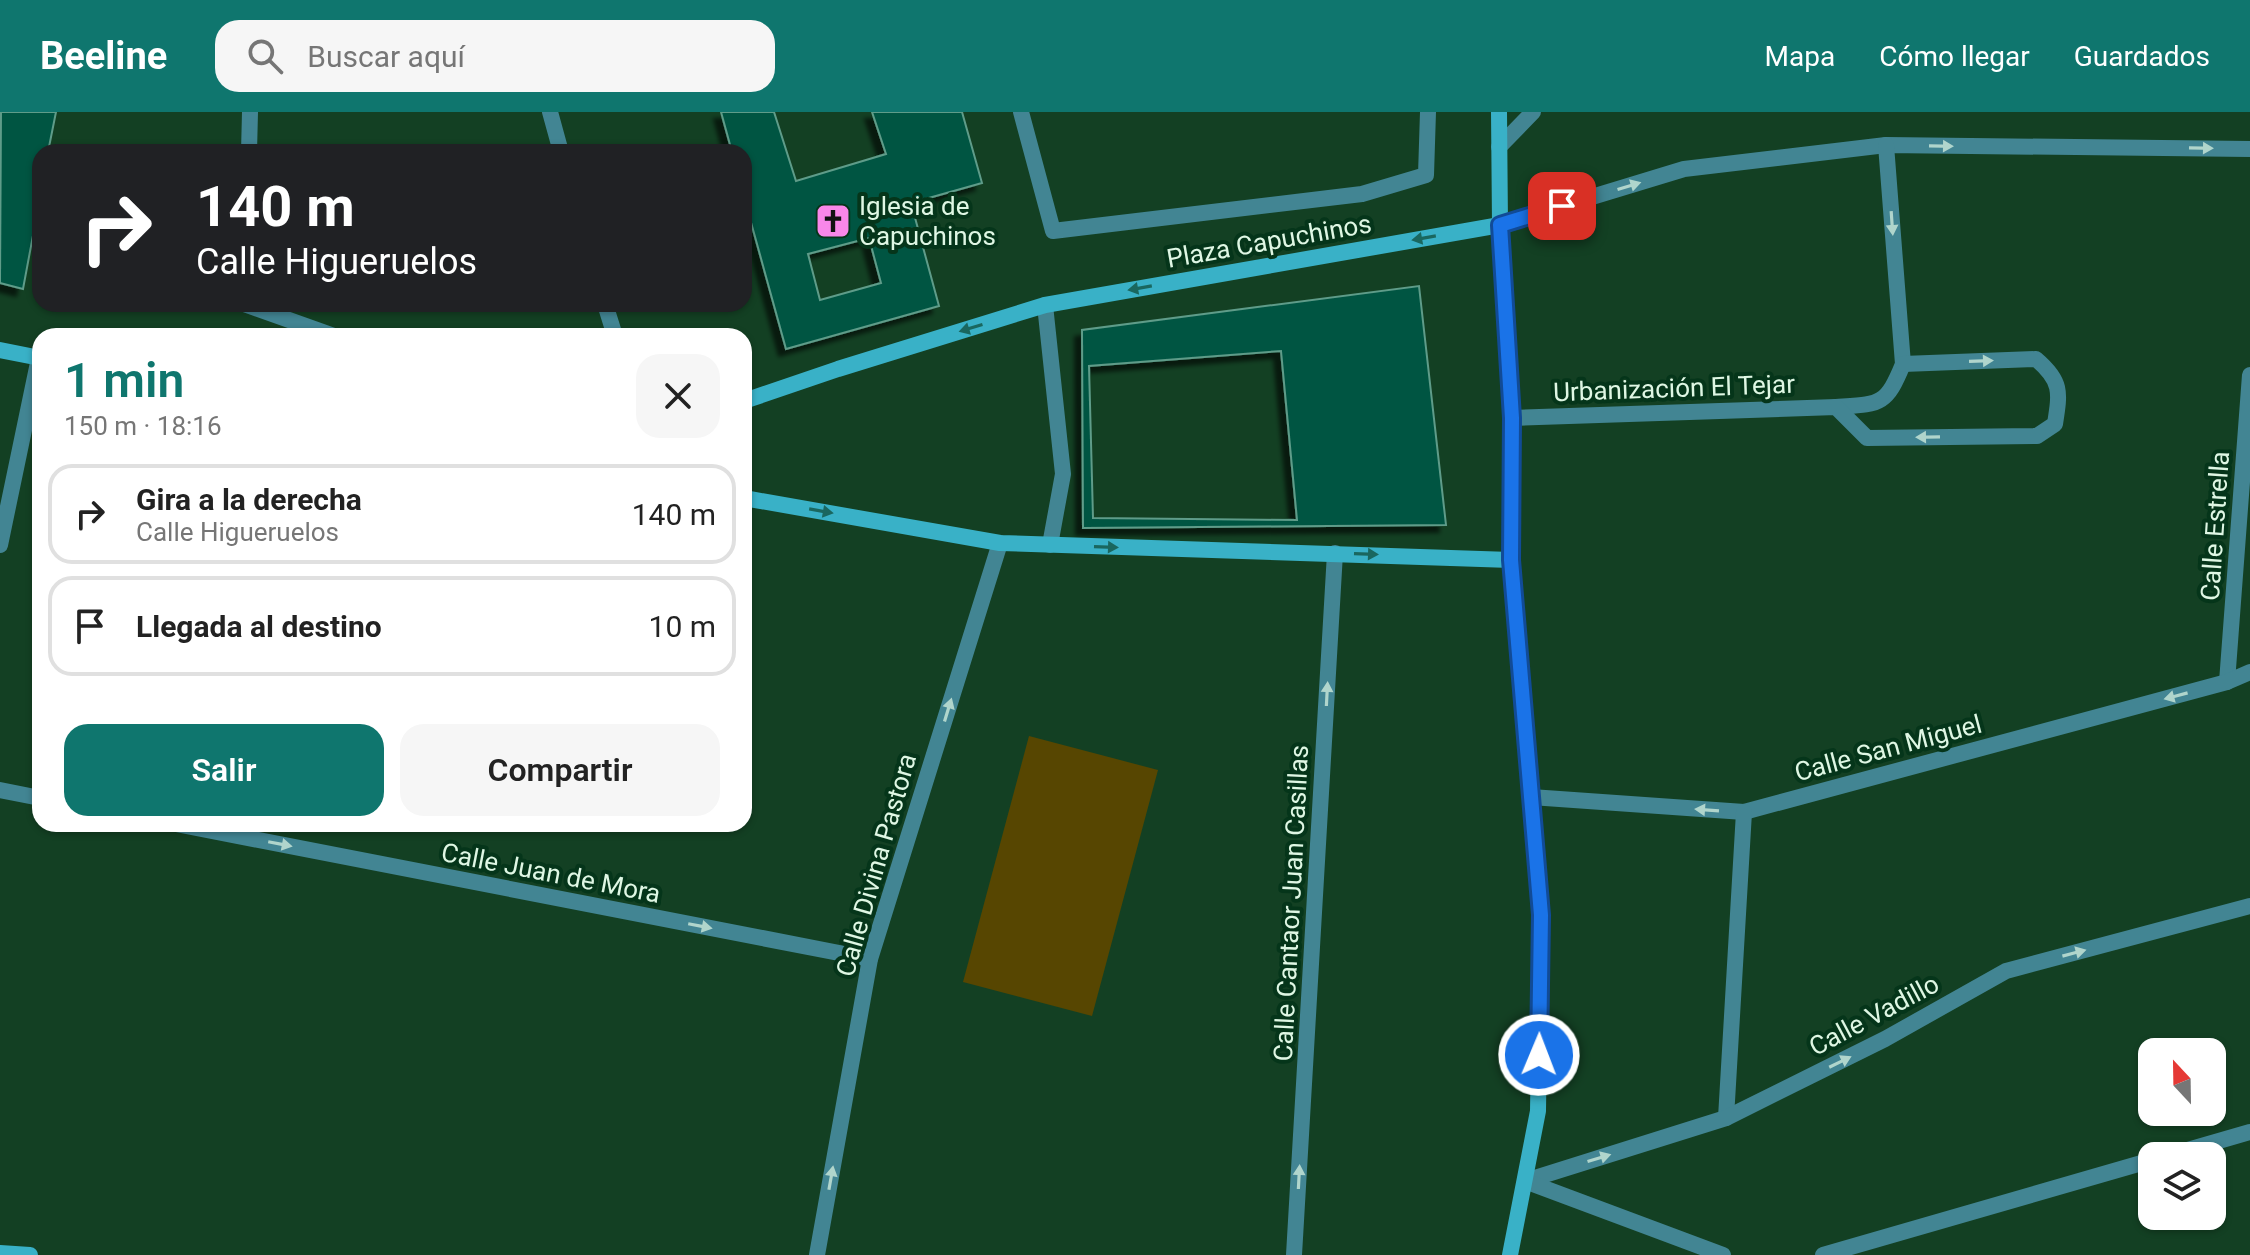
<!DOCTYPE html>
<html lang="es">
<head>
<meta charset="utf-8">
<style>
	body { margin:0; font-family:Roboto,sans-serif; background:#f6f6f6; color:#222; height:100vh; display:flex; flex-direction:column; font-size:30px; white-space:nowrap }
	* { box-sizing:border-box; margin:0 }
	p { font-size:26px; color:#767676 }
	.icon { flex:none; width:44px; height:44px; fill:none; stroke:currentColor; stroke-width:2; stroke-linecap:round; stroke-linejoin:round }
	.map { position:relative; flex:1; overflow:hidden }
	.side { position:absolute; left:32px; top:216px; width:720px; height:504px; display:flex; flex-direction:column; background:#fff; border-radius:24px; box-shadow:0 2px 6px #0004 }
	.side>* { flex:none }
	.top-card { position:absolute; left:32px; top:32px; width:720px; height:168px; border-radius:24px; box-shadow:0 2px 6px #0004; background:#202124; color:#fff; overflow:hidden }
	.needle { width:52px; rotate:338deg }
	.fabs { position:absolute; left:2138px; top:926px; display:grid; gap:16px }
	.fabs a { display:grid; place-items:center; width:88px; height:88px; border-radius:16px; background:#fff; box-shadow:0 2px 6px #0004; font-size:40px }
	.pin { position:absolute; display:grid; place-items:center; width:68px; height:68px; color:#fff; margin:-34px; border-radius:16px; box-shadow:0 4px 12px #0006 }
	.me { position:absolute; width:88px; margin:-44px; rotate:1deg; stroke-linejoin:round; filter:drop-shadow(0 0 6px #0008) }
	.turn { display:flex; align-items:center; gap:28px; height:168px; padding:0 32px; font-size:36px }
	.turn .icon { width:104px; height:104px; stroke-width:2.5 }
	.turn b { display:block; font-size:56px; line-height:68px }
	.round { display:grid; place-items:center; flex:none; width:84px; height:84px; border-radius:24px; background:#f6f6f6 }
	.summary { display:flex; align-items:center; justify-content:space-between; height:136px; padding:0 32px }
	h1 { font-size:48px; font-weight:600; line-height:60px; color:#0f766e }
	.action { display:flex; gap:16px; margin-top:auto; padding:16px 32px }
	.action a { flex:1; height:92px; border-radius:24px; background:#0f766e; color:#fff; font-size:32px; font-weight:600; line-height:92px; text-align:center }
	.action a+a { background:#f6f6f6; color:#222 }
	ul { padding:0; list-style:none }
	li { display:flex; align-items:center; gap:24px; height:100px; margin:0 16px 12px; padding:0 16px; border:4px solid #e0e0e0; border-radius:24px }
	li div { flex:1 }
	li b { display:block; font-size:30px }
	li em { font-style:normal }
	header { display:flex; align-items:center; gap:48px; box-sizing:border-box; height:112px; padding:0 40px; background:#0f766e; color:#fff }
	header strong { font-size:38px }
	nav { display:flex; gap:44px; margin-inline-start:auto; font-size:28px }
	.search { width:560px; height:72px; background:#f6f6f6; display:flex; align-items:center; gap:20px; box-sizing:border-box; padding:0 28px; border-radius:24px; color:#767676; font-size:30px }
	.map>svg:first-child { display:block }
	.green { fill:#574601 }
	.building { fill:#005543; stroke:#5e9c89; stroke-width:2; fill-rule:evenodd; filter:url(#shadow) }
	.lines { fill:none; stroke-linecap:round; stroke-linejoin:round }
	.street { stroke:#428593; stroke-width:16 }
	.secondary { stroke:#39b1c7; stroke-width:16 }
	.oneway { fill:#b0d5cc }
	.oneway2 { fill:#1a675f }
	.route-casing { stroke:#114b97; stroke-width:20 }
	.route { stroke:#1a73e8; stroke-width:14 }
	.labels { text-anchor:middle; stroke-width:8; stroke-linejoin:round; paint-order:stroke }
	.poi-label { font-size:26px; fill:#dff7e4; stroke:#05351a; text-anchor:start }
	.street-label { font-size:26px; fill:#dff7e4; stroke:#05351a }
</style>
</head>
<body>
<header>
<strong>Beeline</strong>
<div class="search"><svg class="icon" aria-label="search" viewBox="0 0 24 24"><circle cx="10" cy="10" r="6"/><path d="M15 15l6 6"/></svg>Buscar aquí</div>
<nav><a>Mapa</a><a>Cómo llegar</a><a>Guardados</a></nav>
</header>
<div class="map">
<svg width="2250" height="1143" viewBox="0 0 2250 1143">
	<defs>
		<filter id="shadow"><feDropShadow dx="-7" dy="7" stdDeviation="2" flood-color="#0009"/></filter>
	</defs>
	<rect width="100%" height="100%" fill="#134023"/>
	<polygon class="green" points="1029,624 1158,658 1092,904 963,870"/>
	<g class="building">
		<polygon points="1,0 56,0 48,40 40,40 40,86 23,177 0,171"/>
		<path d="M721,0H774L796,69L886,42L872,0H962L982,71L911,91L939,194L786,237L744,85V40H732ZM869,126L881,171L820,188L808,142Z"/>
		<path d="M1419,174L1446,413L1083,416L1082,218ZM1281,239L1297,408L1093,406L1089,254Z"/>
	</g>
	<g class="lines">
		<g class="street">
			<polyline points="550,0 561,40"/>
			<polyline points="1021,0 1053,119 1362,82 1426,63 1428,0"/>
			<polyline points="1499,35 1533,0"/>
			<polyline points="249,40 250,0"/>
			<polyline points="1500,113 1684,57 1886,33 2250,37"/>
			<polyline points="244,192 334,224"/>
			<polyline points="605,192 615,224"/>
			<polyline points="1045,193 1063,362 1050,433"/>
			<path d="M1836,295C1880,292 1886,294 1903,252L1886,33"/>
			<path d="M1512,306L1836,295L1867,326L2037,324L2055,312C2060,280 2062,269 2036,247L1903,252"/>
			<polyline points="0,433 39,246"/>
			<polyline points="2227,570 2250,263"/>
			<polyline points="0,678 40,686"/>
			<polyline points="1531,685 1744,700 2227,570 2250,560"/>
			<polyline points="176,712 870,847"/>
			<polyline points="1726,1006 1744,700"/>
			<polyline points="2167,1044 2250,1020"/>
			<polyline points="1525,1069 1726,1006 1885,927 2006,859 2250,794"/>
			<polyline points="1525,1069 1723,1143"/>
			<polyline points="817,1143 870,847 1000,431"/>
			<polyline points="1294,1143 1335,441"/>
			<polyline points="1823,1143 2152,1048"/>
		</g>
		<g class="secondary">
			<polyline points="1499,0 1500,113 1512,306 1511,448 1541,803 1538,999 1510,1143"/>
			<polyline points="0,238 40,246"/>
			<polyline points="744,289 838,257 1045,193 1500,113"/>
			<polyline points="744,386 1000,431 1511,448"/>
			<polyline points="0,1141 30,1143"/>
		</g>
	</g>
	<defs><path id="oneway-solid" d="M-6-.8H1V-3.2L6.5 0L1 3.2V.8H-6Z" transform="scale(2)"/></defs>
	<g class="oneway">
		<use href="#oneway-solid" transform="translate(1941 34) rotate(1)"/>
		<use href="#oneway-solid" transform="translate(2201 36) rotate(1)"/>
		<use href="#oneway-solid" transform="translate(1629 74) rotate(-17)"/>
		<use href="#oneway-solid" transform="translate(1892 111) rotate(86)"/>
		<use href="#oneway-solid" transform="translate(1981 249) rotate(-2)"/>
		<use href="#oneway-solid" transform="translate(1928 325) rotate(179)"/>
		<use href="#oneway-solid" transform="translate(1327 582) rotate(-87)"/>
		<use href="#oneway-solid" transform="translate(2176 584) rotate(165)"/>
		<use href="#oneway-solid" transform="translate(948 598) rotate(-73)"/>
		<use href="#oneway-solid" transform="translate(1707 698) rotate(-176)"/>
		<use href="#oneway-solid" transform="translate(280 732) rotate(11)"/>
		<use href="#oneway-solid" transform="translate(700 814) rotate(11)"/>
		<use href="#oneway-solid" transform="translate(2074 841) rotate(-15)"/>
		<use href="#oneway-solid" transform="translate(1840 950) rotate(-26)"/>
		<use href="#oneway-solid" transform="translate(1599 1046) rotate(-17)"/>
		<use href="#oneway-solid" transform="translate(1299 1065) rotate(-87)"/>
		<use href="#oneway-solid" transform="translate(831 1066) rotate(-80)"/>
	</g>
	<g class="oneway2">
		<use href="#oneway-solid" transform="translate(1424 126) rotate(170)"/>
		<use href="#oneway-solid" transform="translate(1140 176) rotate(170)"/>
		<use href="#oneway-solid" transform="translate(971 216) rotate(163)"/>
		<use href="#oneway-solid" transform="translate(821 399) rotate(10)"/>
		<use href="#oneway-solid" transform="translate(1106 435) rotate(2)"/>
		<use href="#oneway-solid" transform="translate(1366 442) rotate(2)"/>
	</g>
	<g class="lines">
		<defs>
			<polyline id="route" points="1539,943 1541,803 1511,448 1512,306 1500,113 1562,94"/>
		</defs>
		<use href="#route" class="route-casing"/>
		<use href="#route" class="route"/>
	</g>
	<defs>
		<symbol id="church-square" viewBox="-11 -11 22 22"><rect x="-9" y="-9" width="18" height="18" rx="4" fill="#f987e9" stroke="#05351a"/><path d="M-1.2-6h2.4v3.5h3.3v2.4h-3.3V6h-2.4V-.1h-3.3v-2.4h3.3Z" fill="#111"/></symbol>
	</defs>
	<g fill-rule="evenodd">
		<use href="#church-square" x="813" y="89" width="40" height="40"/>
	</g>
	<g class="labels">
		<g class="poi-label">
			<text x="859" y="103">Iglesia de<tspan x="859" dy="30">Capuchinos</tspan></text>
		</g>
		<g class="street-label">
			<text transform="translate(1269 129) rotate(-10)" y="9">Plaza Capuchinos</text>
			<text transform="translate(1674 276) rotate(-2)" y="9">Urbanización El Tejar</text>
			<text transform="translate(2215 414) rotate(-86)" y="9">Calle Estrella</text>
			<text transform="translate(1888 636) rotate(-15)" y="9">Calle San Miguel</text>
			<text transform="translate(876 753) rotate(-74)" y="9">Calle Divina Pastora</text>
			<text transform="translate(551 761) rotate(11)" y="9">Calle Juan de Mora</text>
			<text transform="translate(1291 791) rotate(-87)" y="9">Calle Cantaor Juan Casillas</text>
			<text transform="translate(1874 903) rotate(-28)" y="9">Calle Vadillo</text>
		</g>
	</g>
</svg>
<div class="fabs">
<a><svg class="needle" viewBox="-14 -14 28 28"><path d="M0-13l5 13h-10z" fill="#e53935"/><path d="M0 13l5-13h-10z" fill="#767676"/></svg></a>
<a><svg class="icon" aria-label="layers" viewBox="0 0 24 24"><path d="M12 4l9 5-9 5-9-5zM3 14l9 5 9-5"/></svg></a>
</div>
<div class="pin" style="left:1562px;top:94px;background:#d93025"><svg class="icon" aria-label="arrive" viewBox="0 0 24 24"><path d="M6 21V4h12l-3 4 3 4H6"/></svg></div>
<svg class="me" style="left:1539px;top:943px" viewBox="-20 -20 40 40"><circle r="17" fill="#1a73e8" stroke="#fff" stroke-width="3"/><path d="M0-11L8 9 0 5-8 9z" fill="#fff"/></svg>
<div class="top-card">
<div class="turn"><svg class="icon" aria-label="right" viewBox="0 0 24 24"><path d="M7 20v-9h11M14 6l5 5-5 5"/></svg><div><b>140 m</b>Calle Higueruelos</div></div>
</div>
<section class="side">
<div class="summary"><div><h1>1 min</h1><p>150 m · 18:16</p></div><a class="round"><svg class="icon" aria-label="close" viewBox="0 0 24 24"><path d="M6 6l12 12M18 6L6 18"/></svg></a></div>
<ul>
<li><svg class="icon" aria-label="right" viewBox="0 0 24 24"><path d="M7 20v-9h11M14 6l5 5-5 5"/></svg><div><b>Gira a la derecha</b><p>Calle Higueruelos</p></div><em>140 m</em></li>
<li><svg class="icon" aria-label="arrive" viewBox="0 0 24 24"><path d="M6 21V4h12l-3 4 3 4H6"/></svg><div><b>Llegada al destino</b></div><em>10 m</em></li>
</ul>
<div class="action"><a>Salir</a><a>Compartir</a></div>
</section>
</div>
</body>
</html>
